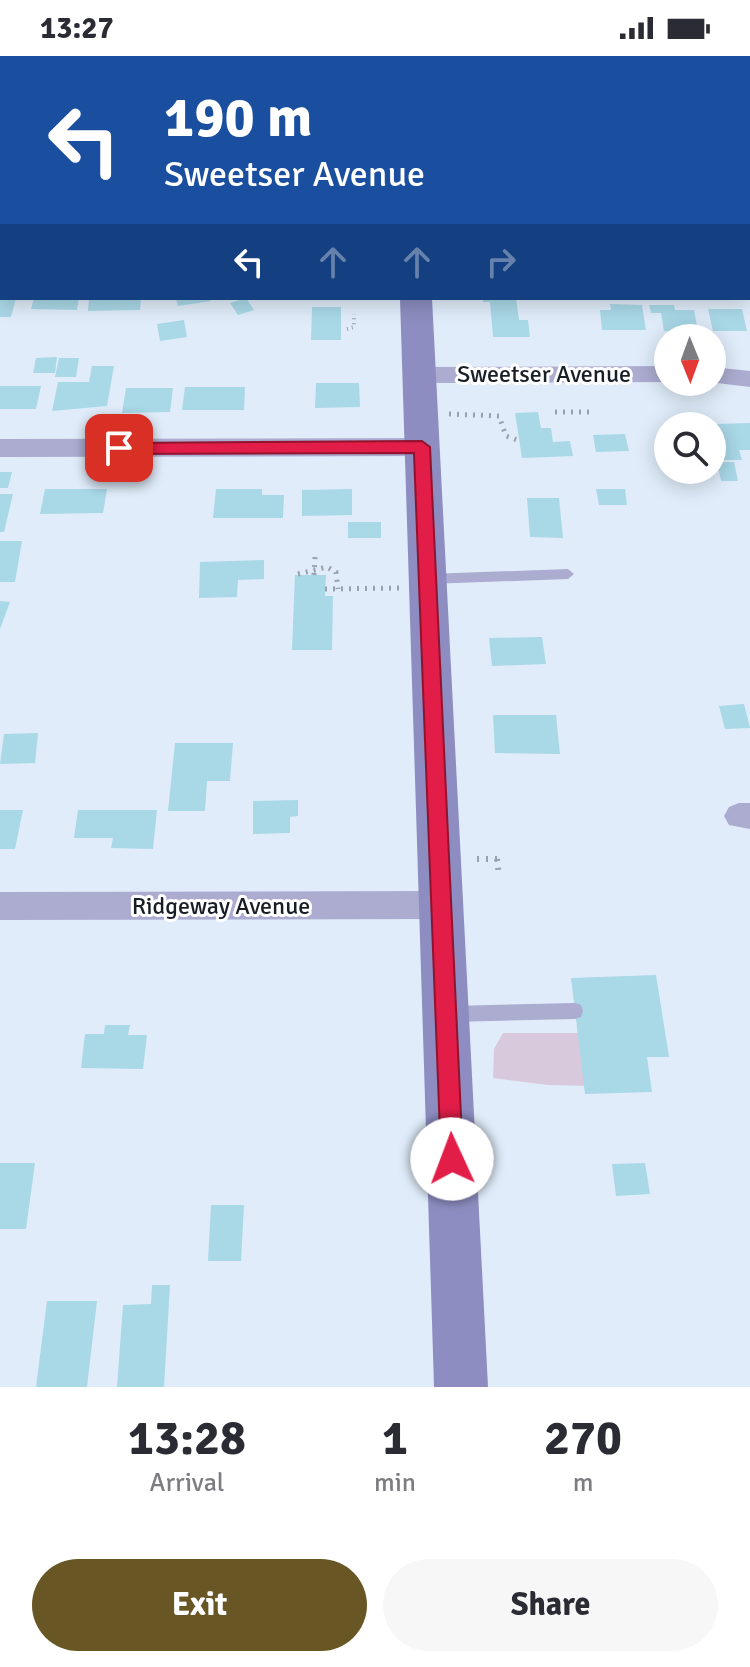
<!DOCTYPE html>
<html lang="en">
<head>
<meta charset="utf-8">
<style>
	body { margin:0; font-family:Signika,sans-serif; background:#f7f7f7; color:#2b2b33; height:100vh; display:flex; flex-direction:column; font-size:30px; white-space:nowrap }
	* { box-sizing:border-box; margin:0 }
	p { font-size:26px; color:#7c7c81 }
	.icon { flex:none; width:44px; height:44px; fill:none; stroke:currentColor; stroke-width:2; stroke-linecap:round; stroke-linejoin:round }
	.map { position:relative; height:1331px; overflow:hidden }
	.details { display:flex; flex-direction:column; background:#fff; flex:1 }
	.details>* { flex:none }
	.guide { position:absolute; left:0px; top:0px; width:750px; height:244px; box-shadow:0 4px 20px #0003; background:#1a4fa0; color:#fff; overflow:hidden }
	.needle { width:52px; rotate:179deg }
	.buttons { position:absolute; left:654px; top:268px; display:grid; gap:16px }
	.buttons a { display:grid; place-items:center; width:72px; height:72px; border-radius:50%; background:#fff; box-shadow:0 4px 20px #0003; font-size:40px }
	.pin { position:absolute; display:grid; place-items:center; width:68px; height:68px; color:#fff; margin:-34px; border-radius:16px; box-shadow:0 4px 12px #0006 }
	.me { position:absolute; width:88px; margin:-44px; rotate:358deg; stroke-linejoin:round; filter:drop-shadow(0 0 6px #0008) }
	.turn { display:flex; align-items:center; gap:28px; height:168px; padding:0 32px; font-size:36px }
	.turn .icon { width:104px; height:104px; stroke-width:2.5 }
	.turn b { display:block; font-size:56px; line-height:68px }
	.lanes { display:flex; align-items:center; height:76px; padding:0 32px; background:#0003; justify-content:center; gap:40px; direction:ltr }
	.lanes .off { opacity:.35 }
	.eta { display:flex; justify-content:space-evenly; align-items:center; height:136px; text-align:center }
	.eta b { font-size:48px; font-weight:700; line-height:56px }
	.action { display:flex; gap:16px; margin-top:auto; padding:16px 32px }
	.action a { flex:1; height:92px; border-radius:48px; background:#695625; color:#fff; font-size:32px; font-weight:700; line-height:92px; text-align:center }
	.action a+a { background:#f7f7f7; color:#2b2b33 }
	.status { display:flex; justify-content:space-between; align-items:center; height:56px; padding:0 40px; background:#fff; direction:ltr }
	.status svg { height:22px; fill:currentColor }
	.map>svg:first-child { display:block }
	.green { fill:#d8c9dd }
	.building { fill:#a9d8e7 }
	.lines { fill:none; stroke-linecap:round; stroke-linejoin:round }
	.path-far2 { stroke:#98a2ae; stroke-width:4; stroke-dasharray:1 4; stroke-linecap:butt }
	.path-far1 { stroke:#98a2ae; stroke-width:5; stroke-dasharray:2 6; stroke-linecap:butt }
	.path { stroke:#98a2ae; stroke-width:6; stroke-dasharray:2 7; stroke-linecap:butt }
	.lane { fill:#abacd0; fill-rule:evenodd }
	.street { fill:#abacd0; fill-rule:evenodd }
	.secondary { fill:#8d8dc1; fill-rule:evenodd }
	.route { fill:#e11d48; stroke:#92132f; stroke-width:2 }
	.labels { text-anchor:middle; stroke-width:6; stroke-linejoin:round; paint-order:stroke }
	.street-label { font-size:24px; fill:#171e26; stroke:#fff }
</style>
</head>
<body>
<div class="status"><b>13:27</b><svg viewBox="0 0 49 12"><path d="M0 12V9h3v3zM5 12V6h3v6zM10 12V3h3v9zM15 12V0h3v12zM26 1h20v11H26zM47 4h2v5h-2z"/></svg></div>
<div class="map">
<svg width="750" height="1331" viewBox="0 0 750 1331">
	<rect width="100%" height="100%" fill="#e0ecfa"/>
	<polygon class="green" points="503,977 584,977 594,1030 548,1029 493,1022 494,993"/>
	<g class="building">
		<polygon points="0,242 16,242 11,261 0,261"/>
		<polygon points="34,242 79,242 77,254 31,253"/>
		<polygon points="89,242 141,242 140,254 88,255"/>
		<polygon points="176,242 210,242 211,245 178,250"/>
		<polygon points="246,242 254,254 238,259 230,247"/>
		<polygon points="483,242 516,242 519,264 528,264 530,281 493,281 490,246 483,246"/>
		<polygon points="610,248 642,249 646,274 602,274 600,254 611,254"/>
		<polygon points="649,249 674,249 675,254 694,254 698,275 664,275 661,257 651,257"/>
		<polygon points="312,251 341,251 341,284 311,284"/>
		<polygon points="708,253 742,253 747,275 713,275"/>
		<polygon points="184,264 187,281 160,285 157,268"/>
		<polygon points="57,301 55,317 33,317 36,302"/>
		<polygon points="59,302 79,302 76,321 55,321"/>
		<polygon points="92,310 114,310 107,350 52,355 58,326 89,326"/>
		<polygon points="316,327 359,327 360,351 315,352"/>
		<polygon points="0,330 41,330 36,353 0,353"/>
		<polygon points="185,331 245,331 244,354 182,354"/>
		<polygon points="126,332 173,332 170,356 122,357"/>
		<polygon points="538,356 541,372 551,372 553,386 570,385 573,400 522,402 515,357"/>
		<polygon points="750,367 750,394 739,394 742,404 724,404 715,368"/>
		<polygon points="625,378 629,395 596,396 593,379"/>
		<polygon points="717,406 734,406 738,425 721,425"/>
		<polygon points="0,416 12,416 8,432 0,432"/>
		<polygon points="45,433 107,433 103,457 40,458"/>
		<polygon points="216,433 262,433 262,439 284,439 283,462 213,462"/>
		<polygon points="352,433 352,459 302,460 302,434"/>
		<polygon points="596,433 625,433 627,449 599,449"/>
		<polygon points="0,438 13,438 4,476 0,476"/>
		<polygon points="527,442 559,442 563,482 530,481"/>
		<rect x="348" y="466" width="33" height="16"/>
		<polygon points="0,485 22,485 15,526 0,526"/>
		<polygon points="264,504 264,523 238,524 237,541 199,542 200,506"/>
		<polygon points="295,519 326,519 325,540 333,540 332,594 292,594"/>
		<polygon points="0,545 10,546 0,573"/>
		<polygon points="542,581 546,608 492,610 489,582"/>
		<polygon points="744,648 750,672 725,673 719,650"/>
		<polygon points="493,659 556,659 560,698 495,697"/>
		<polygon points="38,677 35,707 0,708 4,678"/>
		<polygon points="175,687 233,687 230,725 207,725 205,755 168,755"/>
		<polygon points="298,744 298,760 290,761 290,777 253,778 253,745"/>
		<polygon points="0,754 23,754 15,793 0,793"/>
		<polygon points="78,754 157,754 153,793 111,792 113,782 74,782"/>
		<polygon points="656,919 669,1001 647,1001 652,1036 585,1038 571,922"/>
		<polygon points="105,969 130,969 128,979 147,979 143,1013 81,1012 85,978 104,978"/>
		<polygon points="0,1107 35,1107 26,1173 0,1173"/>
		<polygon points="645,1107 650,1138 616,1140 612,1108"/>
		<polygon points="211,1149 244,1149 241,1205 208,1205"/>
		<polygon points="152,1229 170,1229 164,1331 117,1331 123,1249 151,1248"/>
		<polygon points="47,1245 97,1245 87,1331 36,1331"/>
	</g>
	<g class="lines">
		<polyline class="path-far2" points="347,273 354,271 354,258"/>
		<g class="path-far1">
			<polyline points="555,356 589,356"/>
			<polyline points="449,358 499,360 506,380 520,385"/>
			<polyline points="298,518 327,511 336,516 338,533"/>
			<polyline points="314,519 315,501"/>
			<polyline points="325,533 399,532"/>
		</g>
		<g class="path">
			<polyline points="477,803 503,803"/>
			<polyline points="497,803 499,820"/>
		</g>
		<g class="lane">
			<polygon points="568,513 574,518 568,523 428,528 422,523 428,518"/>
			<polygon points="575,947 581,949 583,955 581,961 575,963 451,966 445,964 443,958 445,952 451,950"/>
		</g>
		<g class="street">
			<rect x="0" y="39" width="2" height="12"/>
			<rect x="748" y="119" width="2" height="12"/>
			<rect x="0" y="194" width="2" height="14"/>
			<polygon points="668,310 668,326 419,327 408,319 419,311"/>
			<polygon points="712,311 750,315 750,331 709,326 712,326"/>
			<polygon points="422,382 430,385 434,391 430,397 422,400 0,401 0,383"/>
			<polygon points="739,747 750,747 750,773 729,769 724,760 729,751"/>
			<polygon points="442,835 453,839 457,849 453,859 442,863 0,864 0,836"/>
		</g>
		<g class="secondary">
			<polygon points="392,0 418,0 419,2 393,2"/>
			<polygon points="400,242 432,242 488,1331 434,1331"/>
		</g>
	</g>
	<polygon class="route" points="422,385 430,391 463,1103 460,1111 452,1114 444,1111 441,1103 414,397 119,398 111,392 119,387"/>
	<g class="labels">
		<g class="street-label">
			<text x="544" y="326">Sweetser Avenue</text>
			<text x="221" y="858">Ridgeway Avenue</text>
		</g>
	</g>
</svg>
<div class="buttons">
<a><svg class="needle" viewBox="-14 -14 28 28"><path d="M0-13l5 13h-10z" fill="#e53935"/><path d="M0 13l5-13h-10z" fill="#7c7c81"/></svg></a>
<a><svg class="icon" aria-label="search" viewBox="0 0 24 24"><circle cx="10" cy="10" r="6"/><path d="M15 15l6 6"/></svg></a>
</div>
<div class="pin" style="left:119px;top:392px;background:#d93025"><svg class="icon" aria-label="arrive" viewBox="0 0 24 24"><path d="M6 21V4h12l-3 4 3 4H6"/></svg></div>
<svg class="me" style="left:452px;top:1103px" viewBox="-20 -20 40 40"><circle r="19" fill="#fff"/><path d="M0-13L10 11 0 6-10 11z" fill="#e11d48"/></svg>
<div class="guide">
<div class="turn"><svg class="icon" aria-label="left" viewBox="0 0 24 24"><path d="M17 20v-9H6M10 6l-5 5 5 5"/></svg><div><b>190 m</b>Sweetser Avenue</div></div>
<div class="lanes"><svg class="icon" aria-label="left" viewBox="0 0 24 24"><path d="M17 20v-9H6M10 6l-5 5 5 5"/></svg><svg class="icon off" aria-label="ahead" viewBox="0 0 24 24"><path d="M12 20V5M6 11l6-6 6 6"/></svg><svg class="icon off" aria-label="ahead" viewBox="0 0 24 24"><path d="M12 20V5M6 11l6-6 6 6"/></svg><svg class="icon off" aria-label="right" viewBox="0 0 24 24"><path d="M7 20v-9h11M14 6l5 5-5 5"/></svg></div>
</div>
</div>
<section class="details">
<div class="eta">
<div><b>13:28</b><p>Arrival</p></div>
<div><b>1</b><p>min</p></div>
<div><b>270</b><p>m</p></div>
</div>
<div class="action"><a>Exit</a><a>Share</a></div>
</section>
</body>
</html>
